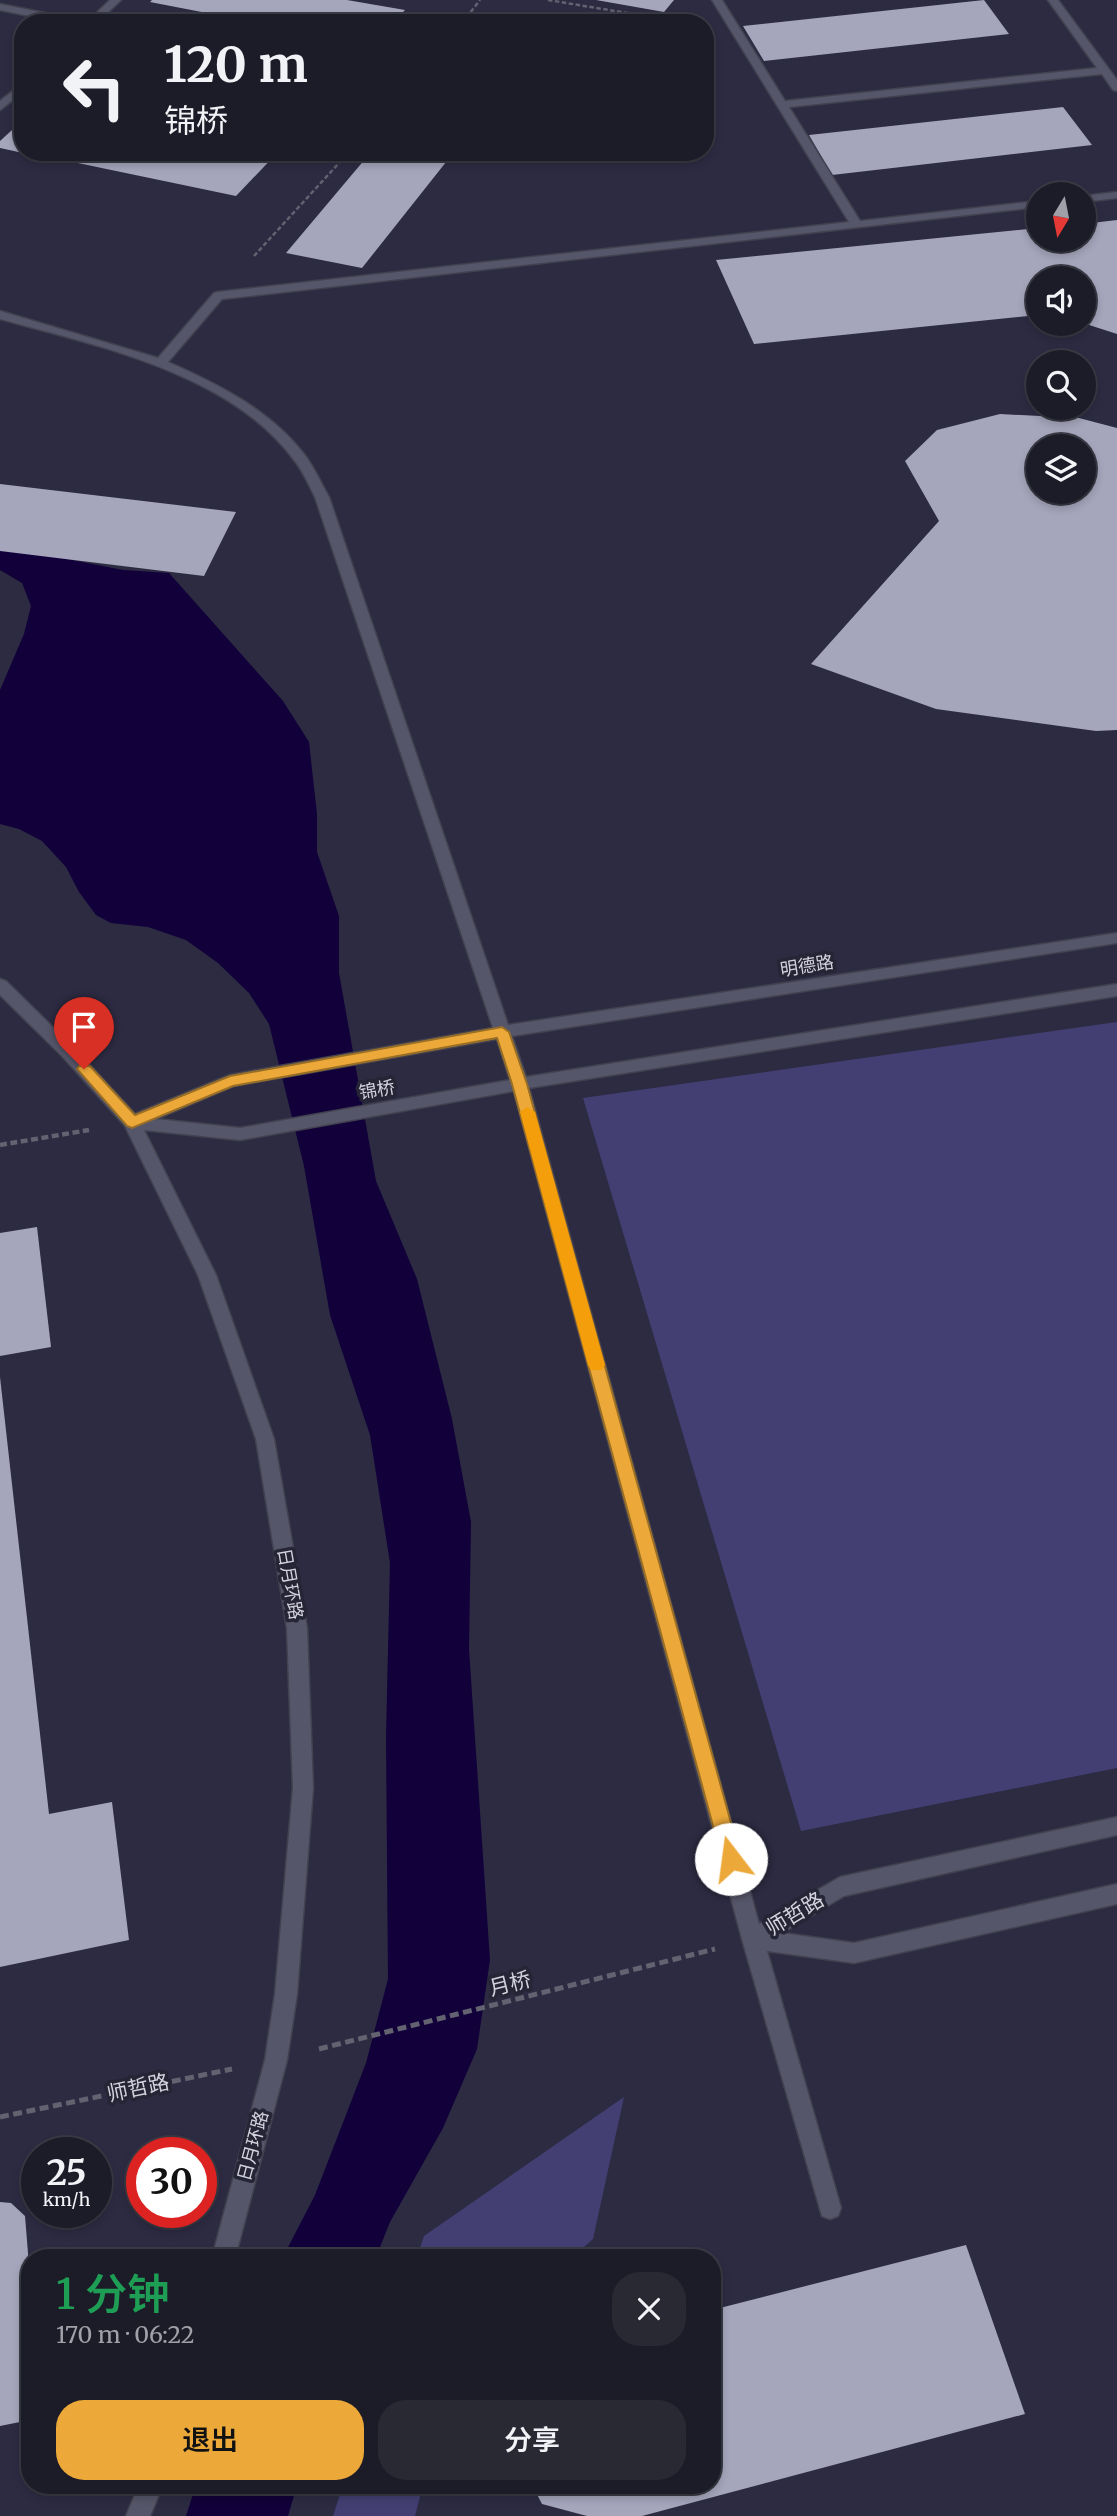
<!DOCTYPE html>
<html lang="zh">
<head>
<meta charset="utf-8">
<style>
	body { margin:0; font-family:Merriweather,"Noto Sans SC",serif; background:#292934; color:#f1f3f6; height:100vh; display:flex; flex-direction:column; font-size:26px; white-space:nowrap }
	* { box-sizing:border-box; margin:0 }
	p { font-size:23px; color:#a0a1a8 }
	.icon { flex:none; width:38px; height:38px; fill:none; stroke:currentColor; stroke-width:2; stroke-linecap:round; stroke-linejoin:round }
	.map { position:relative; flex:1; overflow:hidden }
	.details { position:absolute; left:21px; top:2249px; width:700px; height:245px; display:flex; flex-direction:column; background:#1c1c28; border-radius:28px; box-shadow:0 4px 10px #0003,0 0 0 2px #3a3a45 }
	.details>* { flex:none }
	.guide { position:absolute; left:14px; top:14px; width:700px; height:147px; border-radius:28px; box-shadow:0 4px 10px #0003,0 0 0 2px #3a3a45; background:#1c1c28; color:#f1f3f6; overflow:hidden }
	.needle { width:46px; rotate:190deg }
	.fabs { position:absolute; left:1026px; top:182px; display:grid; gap:14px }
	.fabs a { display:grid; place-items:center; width:70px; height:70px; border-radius:50%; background:#1c1c28; box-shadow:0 4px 10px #0003,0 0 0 2px #3a3a45; font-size:35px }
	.speed { position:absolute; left:21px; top:2137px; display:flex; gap:14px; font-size:35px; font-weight:700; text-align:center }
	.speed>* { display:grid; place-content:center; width:91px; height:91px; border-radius:50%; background:#1c1c28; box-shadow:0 4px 10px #0003,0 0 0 2px #3a3a45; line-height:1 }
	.speed small { font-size:18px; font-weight:400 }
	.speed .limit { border:10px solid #d22; background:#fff; color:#111 }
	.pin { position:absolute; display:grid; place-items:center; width:60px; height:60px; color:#fff; margin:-72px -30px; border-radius:50% 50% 50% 0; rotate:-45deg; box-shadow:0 0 7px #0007 }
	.pin .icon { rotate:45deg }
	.me { position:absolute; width:77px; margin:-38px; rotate:345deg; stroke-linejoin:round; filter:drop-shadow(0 0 5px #0008) }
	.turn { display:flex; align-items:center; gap:24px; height:147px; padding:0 35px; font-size:32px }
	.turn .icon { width:91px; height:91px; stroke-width:2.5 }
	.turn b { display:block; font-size:49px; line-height:60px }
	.round { display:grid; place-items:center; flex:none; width:74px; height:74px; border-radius:28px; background:#292934 }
	.summary { display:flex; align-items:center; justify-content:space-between; height:119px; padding:0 35px }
	h1 { font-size:42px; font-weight:600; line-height:52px; color:#1e9e55 }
	.button { display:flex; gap:14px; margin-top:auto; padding:14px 35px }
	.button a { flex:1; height:80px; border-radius:28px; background:#eca93a; color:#111; font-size:28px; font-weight:600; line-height:80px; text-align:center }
	.button a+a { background:#292934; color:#f1f3f6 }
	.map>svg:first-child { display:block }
	.built { fill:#2c2b42; fill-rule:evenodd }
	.green { fill:#433f72 }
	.water { fill:#11003a }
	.building { fill:#a5a5bb; fill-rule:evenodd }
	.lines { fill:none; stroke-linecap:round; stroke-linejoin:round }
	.minor-casing { stroke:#42414f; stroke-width:3 }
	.path-far2 { stroke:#626270; stroke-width:2.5; stroke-dasharray:4.5 2.5; stroke-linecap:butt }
	.path-far1 { stroke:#626270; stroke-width:4.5; stroke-dasharray:7 3.5; stroke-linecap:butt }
	.path { stroke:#626270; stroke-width:5; stroke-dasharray:9 4.5; stroke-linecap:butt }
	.minor { fill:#56566a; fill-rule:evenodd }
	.route { fill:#eca93a; stroke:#996e26; stroke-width:2 }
	.slow { fill:#f59e0b }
	.labels { text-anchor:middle; stroke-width:7; stroke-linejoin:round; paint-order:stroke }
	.street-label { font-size:18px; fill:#d3d3de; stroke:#252536 }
	.near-street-label { font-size:21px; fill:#d3d3de; stroke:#252536 }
</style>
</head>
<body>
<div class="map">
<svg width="1117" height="2516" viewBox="0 0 1117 2516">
	<rect width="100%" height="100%" fill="#252536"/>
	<path class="built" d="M0,0H1117V2516H0ZM23,23H705V152H23ZM1038,194H1083V240H1038ZM1038,278H1083V324H1038ZM1038,362H1083V408H1038ZM1038,446H1083V492H1038ZM37,2152H96V2212H37ZM142,2152H201V2212H142ZM30,2258H712V2485H30Z"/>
	<g class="green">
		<polygon points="1117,1022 1117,1768 801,1831 583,1098"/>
		<polygon points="624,2097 593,2239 573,2257 417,2257 424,2236"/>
		<polygon points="343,2485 423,2485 415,2516 333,2516"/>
	</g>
	<g class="water">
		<polygon points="0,546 123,570 169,573 283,701 309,742 317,814 317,852 339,916 339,973 376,1181 417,1279 452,1419 471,1522 469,1649 490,1960 477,2049 443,2128 390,2222 376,2257 283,2257 315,2195 366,2063 388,1979 386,1737 390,1563 370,1435 330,1315 304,1166 269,1024 249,993 218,963 186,940 148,927 111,923 96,915 79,892 66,867 42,841 19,829 0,824 0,690 24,634 31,606 22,583 0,570"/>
		<polygon points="196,2485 297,2485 288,2516 186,2516"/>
	</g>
	<g class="building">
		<polygon points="152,0 347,0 405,10 393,23 259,23 150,2"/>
		<polygon points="596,0 674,0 664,12"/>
		<polygon points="984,0 1009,34 764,61 743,26"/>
		<polygon points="1063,107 1092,145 832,175 809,135"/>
		<polygon points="23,120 23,153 0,148 0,141"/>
		<polygon points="25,152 278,152 236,196"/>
		<polygon points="371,152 454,152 362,268 286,253"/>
		<polygon points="1117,220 1117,334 1083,323 1083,278 1038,278 1038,315 754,344 716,260 1038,228 1038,240 1083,240 1083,224"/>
		<path d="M1000,414L1079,418L1117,428V730L1096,731L936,709L811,664L939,521L905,461L937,430ZM1038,446H1083V492H1038Z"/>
		<polygon points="0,484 236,512 204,576 0,551"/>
		<polygon points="37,1227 51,1347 0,1356 0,1233"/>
		<polygon points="0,1377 49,1814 112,1802 129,1940 0,1967"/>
		<polygon points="0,2202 11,2203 25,2216 30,2278 30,2420 0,2426"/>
		<polygon points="966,2245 1025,2414 642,2516 587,2516 542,2504 532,2485 712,2485 712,2310"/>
	</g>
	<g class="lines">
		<defs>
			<g id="minor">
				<polygon points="110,0 121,0 97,23 86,23"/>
				<path d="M712,0H722L785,101L1097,68L1048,0H1058L1117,80V91L1113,90L1102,74L789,107L860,221L1038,201V207L222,299L168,362C218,384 270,410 304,454C314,467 321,483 329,497L508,1025L1117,933V943L512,1036L526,1077L1117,984V996L529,1088L759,1924L840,1877L1117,1817V1835L844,1896L782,1933L854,1943L1117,1884V1904L854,1963L767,1951L841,2208L838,2216L830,2219L822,2216L742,1939L514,1091L240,1140L144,1130L216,1275L274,1439L307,1628L313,1788L297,1994L287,2060L235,2258H212L265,2060L275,1994L293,1788L287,1628L256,1439L198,1275L125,1126L62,1056L0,995V979L6,981L74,1048L135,1114L230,1075L493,1028L315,497C309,485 303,471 294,460C230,373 98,346 0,319V311L158,358L214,293L218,292L849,222ZM497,1039L510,1080L240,1128L156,1119L233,1086Z"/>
				<polygon points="0,4 80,20 85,23 63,23 0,10"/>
				<polygon points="23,83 23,92 0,110 0,101"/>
				<polygon points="1117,192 1117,198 1083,202 1083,196"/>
				<polygon points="139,2485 163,2485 150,2516 126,2516"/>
			</g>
		</defs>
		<use href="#minor" class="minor-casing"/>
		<g class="path-far2">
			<polyline points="548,0 688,23"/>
			<polyline points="462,23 480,0"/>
			<polyline points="254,256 349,152"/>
		</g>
		<polyline class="path-far1" points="0,1145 89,1130"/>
		<g class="path">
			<polyline points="319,2049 715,1949"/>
			<polyline points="0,2117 232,2069"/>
		</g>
		<use href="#minor" class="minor"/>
	</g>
	<polygon class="route" points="502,1027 509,1032 527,1084 741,1859 738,1865 731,1868 724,1865 722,1859 512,1084 497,1038 233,1086 132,1128 127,1126 77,1069 79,1066 90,1066 135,1115 230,1076"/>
	<polygon class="slow" points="527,1107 535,1112 605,1365 602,1370 591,1370 588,1365 520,1112"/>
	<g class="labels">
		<g class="street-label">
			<text transform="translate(807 966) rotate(-9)" y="6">明德路</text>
			<text transform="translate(377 1090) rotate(-10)" y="6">锦桥</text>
			<text transform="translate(290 1584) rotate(80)" y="6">日月环路</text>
			<text transform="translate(253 2146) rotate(-75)" y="6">日月环路</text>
		</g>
		<g class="near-street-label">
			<text transform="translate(795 1914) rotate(-31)" y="7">师哲路</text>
			<text transform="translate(510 1984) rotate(-14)" y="7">月桥</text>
			<text transform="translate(138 2088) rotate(-12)" y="7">师哲路</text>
		</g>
	</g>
</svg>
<div class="fabs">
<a><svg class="needle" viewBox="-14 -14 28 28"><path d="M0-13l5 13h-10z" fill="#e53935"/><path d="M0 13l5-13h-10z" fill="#a0a1a8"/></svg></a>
<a><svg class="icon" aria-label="sound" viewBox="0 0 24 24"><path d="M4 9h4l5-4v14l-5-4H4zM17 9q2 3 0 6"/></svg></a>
<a><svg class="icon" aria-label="search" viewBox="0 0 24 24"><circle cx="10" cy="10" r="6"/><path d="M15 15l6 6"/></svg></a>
<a><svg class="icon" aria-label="layers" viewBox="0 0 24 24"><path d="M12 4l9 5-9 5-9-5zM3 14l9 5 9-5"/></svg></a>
</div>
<div class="speed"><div>25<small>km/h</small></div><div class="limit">30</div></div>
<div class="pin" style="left:84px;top:1069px;background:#d93025"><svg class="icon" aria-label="arrive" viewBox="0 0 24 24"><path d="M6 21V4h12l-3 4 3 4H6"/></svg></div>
<svg class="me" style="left:731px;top:1859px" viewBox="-20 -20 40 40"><circle r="19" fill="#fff"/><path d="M0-13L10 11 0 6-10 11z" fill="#eca93a"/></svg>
<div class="guide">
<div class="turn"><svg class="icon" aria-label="left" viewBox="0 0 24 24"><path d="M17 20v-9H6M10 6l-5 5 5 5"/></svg><div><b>120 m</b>锦桥</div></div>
</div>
<section class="details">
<div class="summary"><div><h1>1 分钟</h1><p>170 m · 06:22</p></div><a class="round"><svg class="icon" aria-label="close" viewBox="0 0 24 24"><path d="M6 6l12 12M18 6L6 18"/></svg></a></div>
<div class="button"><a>退出</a><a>分享</a></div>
</section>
</div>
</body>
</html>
